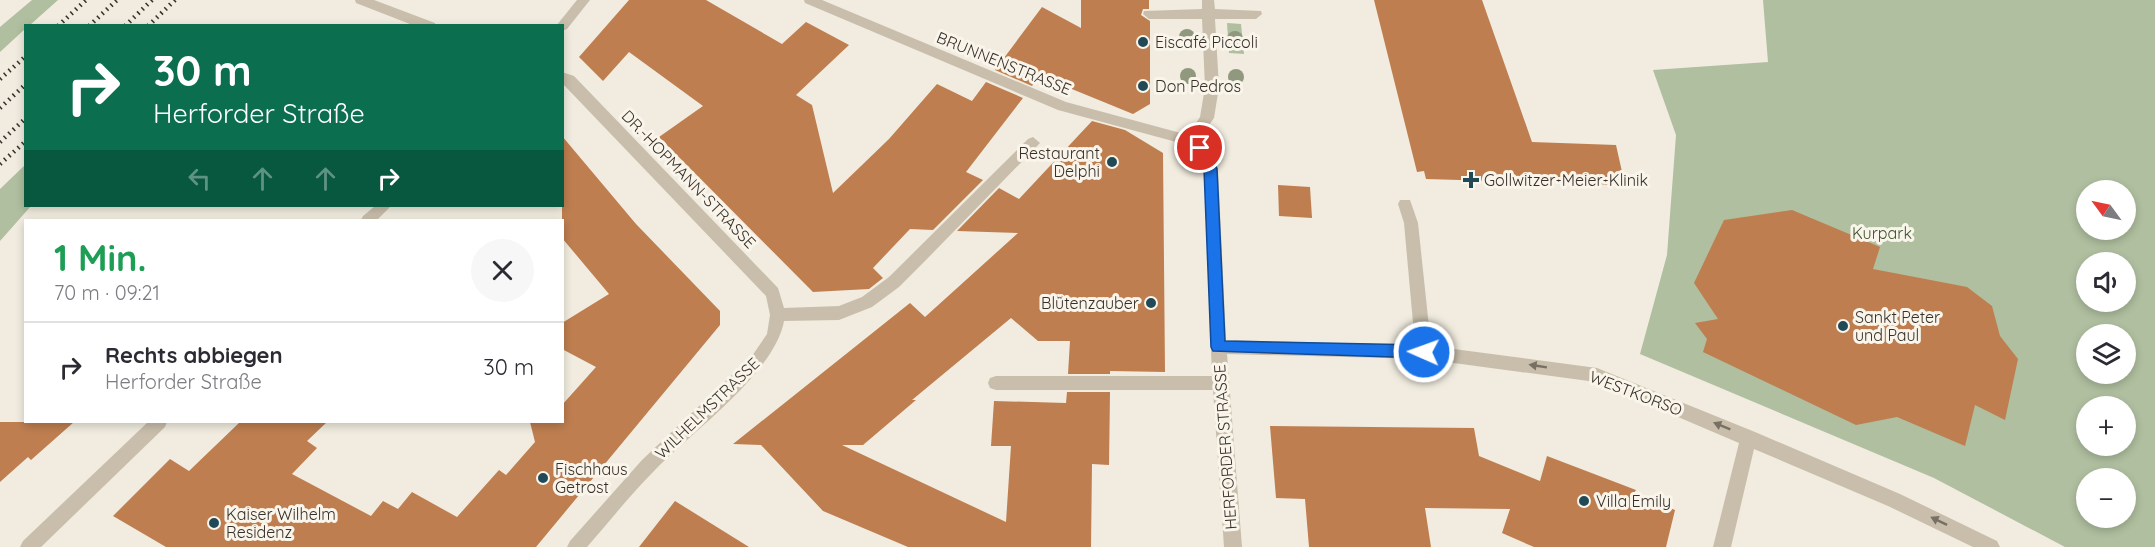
<!DOCTYPE html>
<html lang="de">
<head>
<meta charset="utf-8">
<style>
	body { margin:0; font-family:Quicksand,sans-serif; background:#f7f7f7; color:#2b2b33; height:100vh; display:flex; flex-direction:column; font-size:22px; white-space:nowrap }
	* { box-sizing:border-box; margin:0 }
	p { font-size:20px; color:#7c7c81 }
	.icon { flex:none; width:33px; height:33px; fill:none; stroke:currentColor; stroke-width:2; stroke-linecap:round; stroke-linejoin:round }
	.map { position:relative; flex:1; overflow:hidden }
	.sheet { position:absolute; left:24px; top:219px; width:540px; height:204px; display:flex; flex-direction:column; background:#fff; border-radius:0px; box-shadow:0 3px 9px #0003 }
	.sheet>* { flex:none }
	.banner { position:absolute; left:24px; top:24px; width:540px; height:183px; border-radius:0px; box-shadow:0 3px 9px #0003; background:#0b6e4f; color:#fff; overflow:hidden }
	.needle { width:39px; rotate:303deg }
	.fabs { position:absolute; left:2076px; top:180px; display:grid; gap:12px }
	.fabs a { display:grid; place-items:center; width:60px; height:60px; border-radius:50%; background:#fff; box-shadow:0 3px 9px #0003; font-size:30px }
	.pin { position:absolute; display:grid; place-items:center; width:51px; height:51px; color:#fff; margin:-26px; border:3px solid #fff; border-radius:50%; box-shadow:0 2px 6px #0007 }
	.me { position:absolute; width:66px; margin:-33px; rotate:272deg; stroke-linejoin:round; filter:drop-shadow(0 0 4px #0008) }
	.turn { display:flex; align-items:center; gap:21px; height:126px; padding:0 30px; font-size:27px }
	.turn .icon { width:78px; height:78px; stroke-width:2.5 }
	.turn b { display:block; font-size:42px; line-height:51px }
	.lanes { display:flex; align-items:center; height:57px; padding:0 30px; background:#0003; justify-content:center; gap:30px; direction:ltr }
	.lanes .off { opacity:.35 }
	.round { display:grid; place-items:center; flex:none; width:63px; height:63px; border-radius:32px; background:#f7f7f7 }
	.summary { display:flex; align-items:center; justify-content:space-between; height:102px; padding:0 30px }
	h1 { font-size:36px; font-weight:700; line-height:45px; color:#1e9e55 }
	ul { padding:0; list-style:none }
	li { display:flex; align-items:center; gap:18px; height:90px; padding:0 30px; border-top:2px solid #e1e1e2 }
	li div { flex:1 }
	li b { display:block; font-size:22px }
	li em { font-style:normal }
	.map>svg:first-child { display:block }
	.green { fill:#afbf9f; fill-rule:evenodd }
	.building { fill:#be7e50 }
	.lines { fill:none; stroke-linecap:round; stroke-linejoin:round }
	.minor { fill:#c9beab; fill-rule:evenodd }
	.rail { stroke:#37302a; stroke-width:4.5; stroke-dasharray:1.5 4.5; stroke-linecap:butt }
	.tree { fill:#90987e }
	.oneway { fill:#797064 }
	.route { fill:#1a73e8; stroke:#114b97; stroke-width:1.5 }
	.poi-dot { fill:#224956; stroke:#f9f5eb; stroke-width:2 }
	.labels { text-anchor:middle; stroke-width:6; stroke-linejoin:round; paint-order:stroke }
	.poi-label { font-size:16px; fill:#37302a; stroke:#f9f5eb; text-anchor:start }
	.street-label { font-size:16px; fill:#37302a; stroke:#f9f5eb }
	.park-label { font-size:16px; fill:#40542f; stroke:#f9f5eb }
</style>
</head>
<body>
<div class="map">
<svg width="2155" height="547" viewBox="0 0 2155 547">
	<rect width="100%" height="100%" fill="#f1ecdf"/>
	<g class="green">
		<polygon points="32,0 58,0 30,25 26,26 25,29 0,52 0,27"/>
		<path d="M1763,0H2155V547H2065L1934,478L1640,354L1667,255L1676,135L1653,70L1768,62ZM2086,190H2126V230H2086ZM2086,262H2126V302H2086ZM2086,334H2126V374H2086ZM2086,406H2126V446H2086ZM2086,478H2126V518H2086Z"/>
		<polygon points="1227,23 1241,24 1244,54 1229,53"/>
		<polygon points="25,165 26,206 31,206 0,241 0,189"/>
	</g>
	<g class="building">
		<polygon points="629,0 706,0 782,44 806,22 849,45 796,95 812,105 833,193 889,139 937,84 972,101 986,82 1023,98 966,172 983,180 933,230 910,229 873,268 883,278 869,289 813,292 659,137 703,106 629,52 603,81 579,57"/>
		<polygon points="1081,0 1149,0 1149,9 1143,9 1141,15 1150,21 1150,104 1133,114 1040,76 1032,86 995,70 1042,7 1081,28"/>
		<polygon points="1374,0 1482,0 1532,142 1616,145 1625,185 1426,179 1424,171 1417,172"/>
		<polygon points="1092,121 1125,130 1163,153 1165,372 1110,371 1110,374 1068,374 1070,341 1038,341 1011,318 912,400 916,400 863,445 842,445 1006,522 1011,446 991,446 994,401 1066,403 1067,392 1110,392 1109,465 1092,464 1091,547 908,547 823,511 761,445 733,444 910,303 925,317 1018,233 957,231 999,188 1019,199"/>
		<polygon points="562,136 636,224 720,311 720,325 536,547 166,547 113,516 170,459 189,471 240,422 327,422 307,441 317,448 292,474 371,516 383,501 398,509 412,492 457,517 499,470 506,475 535,442 530,422 562,422 562,405 596,367 562,349 562,323 609,294 562,238"/>
		<polygon points="1278,185 1310,187 1312,218 1279,216"/>
		<polygon points="1792,210 1880,247 1873,269 1967,287 1992,306 2000,336 2018,359 2005,420 1975,405 1965,446 1897,417 1856,425 1703,352 1707,339 1695,323 1718,319 1694,283 1724,220"/>
		<polygon points="0,422 74,422 31,460 28,457 0,482"/>
		<polygon points="1270,426 1474,428 1479,456 1540,481 1547,456 1636,490 1634,493 1675,510 1666,547 1534,547 1502,533 1510,509 1425,508 1431,547 1309,547 1305,499 1276,498"/>
		<polygon points="675,501 749,547 639,547"/>
	</g>
	<g class="lines">
		<g class="minor">
			<polygon points="355,0 374,0 435,23 436,26 415,26 356,3"/>
			<polygon points="577,0 590,0 567,29 562,31 562,26 556,26"/>
			<polygon points="804,0 822,0 1066,102 1188,135 1200,117 1205,87 1202,19 1149,19 1143,14 1144,11 1202,9 1202,0 1214,0 1215,9 1261,11 1262,14 1256,19 1215,19 1219,87 1214,118 1198,141 1209,151 1218,169 1226,340 1415,345 1404,223 1398,204 1400,200 1410,200 1418,223 1431,346 1597,368 1755,432 1900,494 1997,541 2000,547 1973,547 1888,506 1754,449 1731,547 1713,547 1739,443 1596,382 1424,359 1227,354 1242,547 1224,547 1213,390 996,390 990,388 988,383 990,378 996,376 1212,376 1204,169 1196,155 1180,143 1058,110 805,3"/>
			<path d="M562,72L574,76L778,288L784,308L839,306L862,297L889,277L1028,139L1033,137L1040,143L925,261L899,287L872,307L839,320L784,321C775,373 691,432 654,471C630,495 609,522 587,547H567L570,541L642,460L752,356L767,334L770,315L766,296L562,83Z"/>
			<polygon points="375,206 391,206 377,220 361,220 363,216"/>
			<polygon points="148,422 167,422 165,427 41,547 20,547 23,541"/>
		</g>
		<g class="rail">
			<polyline points="58,26 86,0"/>
			<polyline points="89,26 117,0"/>
			<polyline points="125,26 152,0"/>
			<polyline points="148,26 175,0"/>
			<polyline points="0,79 26,56"/>
			<polyline points="0,108 26,84"/>
			<polyline points="0,142 26,118"/>
			<polyline points="0,164 26,141"/>
		</g>
	</g>
	<g class="tree">
		<circle cx="1187" cy="37" r="8"/>
		<circle cx="1235" cy="39" r="8"/>
		<circle cx="1188" cy="76" r="8"/>
		<circle cx="1236" cy="77" r="8"/>
	</g>
	<defs><path id="oneway-solid" d="M-6-.8H1V-3.2L6.5 0L1 3.2V.8H-6Z" transform="scale(1.5)"/></defs>
	<g class="oneway">
		<use href="#oneway-solid" transform="translate(1538 366) rotate(-171)"/>
		<use href="#oneway-solid" transform="translate(1722 426) rotate(-158)"/>
		<use href="#oneway-solid" transform="translate(1939 521) rotate(-154)"/>
	</g>
	<polygon class="route" points="1200,143 1211,153 1217,169 1225,341 1424,345 1429,347 1431,352 1429,356 1424,358 1213,351 1211,347 1204,169 1201,158 1194,148"/>
	<g class="poi-dot">
		<circle cx="1143" cy="42" r="6"/>
		<circle cx="1143" cy="86" r="6"/>
		<circle cx="1112" cy="162" r="6"/>
		<path d="M1468 171h6v6h6v6h-6v6h-6v-6h-6v-6h6z"/>
		<circle cx="1151" cy="303" r="6"/>
		<circle cx="1843" cy="326" r="6"/>
		<circle cx="543" cy="478" r="6"/>
		<circle cx="1584" cy="501" r="6"/>
		<circle cx="214" cy="523" r="6"/>
	</g>
	<g class="labels">
		<g class="poi-label">
			<text x="1155" y="48">Eiscafé Piccoli</text>
			<text x="1155" y="92">Don Pedros</text>
			<text x="1100" y="159" text-anchor="end">Restaurant<tspan x="1100" dy="18">Delphi</tspan></text>
			<text x="1484" y="186">Gollwitzer-Meier-Klinik</text>
			<text x="1139" y="309" text-anchor="end">Blütenzauber</text>
			<text x="1855" y="323">Sankt Peter<tspan x="1855" dy="18">und Paul</tspan></text>
			<text x="555" y="475">Fischhaus<tspan x="555" dy="18">Getrost</tspan></text>
			<text x="1596" y="507">Villa Emily</text>
			<text x="226" y="520">Kaiser Wilhelm<tspan x="226" dy="18">Residenz</tspan></text>
		</g>
		<g class="street-label">
			<text transform="translate(1004 63) rotate(22)" y="6">BRUNNENSTRASSE</text>
			<text transform="translate(689 179) rotate(46)" y="6">DR.-HOPMANN-STRASSE</text>
			<text transform="translate(1636 393) rotate(21)" y="6">WESTKORSO</text>
			<text transform="translate(707 408) rotate(-44)" y="6">WILHELMSTRASSE</text>
			<text transform="translate(1225 447) rotate(-94)" y="6">HERFORDER STRASSE</text>
		</g>
		<g class="park-label">
			<text x="1882" y="239">Kurpark</text>
		</g>
	</g>
</svg>
<div class="fabs">
<a><svg class="needle" viewBox="-14 -14 28 28"><path d="M0-13l5 13h-10z" fill="#e53935"/><path d="M0 13l5-13h-10z" fill="#7c7c81"/></svg></a>
<a><svg class="icon" aria-label="sound" viewBox="0 0 24 24"><path d="M4 9h4l5-4v14l-5-4H4zM17 9q2 3 0 6"/></svg></a>
<a><svg class="icon" aria-label="layers" viewBox="0 0 24 24"><path d="M12 4l9 5-9 5-9-5zM3 14l9 5 9-5"/></svg></a>
<a>+</a>
<a>−</a>
</div>
<div class="pin" style="left:1200px;top:148px;background:#d93025"><svg class="icon" aria-label="arrive" viewBox="0 0 24 24"><path d="M6 21V4h12l-3 4 3 4H6"/></svg></div>
<svg class="me" style="left:1424px;top:352px" viewBox="-20 -20 40 40"><circle r="17" fill="#1a73e8" stroke="#fff" stroke-width="3"/><path d="M0-11L8 9 0 5-8 9z" fill="#fff"/></svg>
<div class="banner">
<div class="turn"><svg class="icon" aria-label="right" viewBox="0 0 24 24"><path d="M7 20v-9h11M14 6l5 5-5 5"/></svg><div><b>30 m</b>Herforder Straße</div></div>
<div class="lanes"><svg class="icon off" aria-label="left" viewBox="0 0 24 24"><path d="M17 20v-9H6M10 6l-5 5 5 5"/></svg><svg class="icon off" aria-label="ahead" viewBox="0 0 24 24"><path d="M12 20V5M6 11l6-6 6 6"/></svg><svg class="icon off" aria-label="ahead" viewBox="0 0 24 24"><path d="M12 20V5M6 11l6-6 6 6"/></svg><svg class="icon" aria-label="right" viewBox="0 0 24 24"><path d="M7 20v-9h11M14 6l5 5-5 5"/></svg></div>
</div>
<section class="sheet">
<div class="summary"><div><h1>1 Min.</h1><p>70 m · 09:21</p></div><a class="round"><svg class="icon" aria-label="close" viewBox="0 0 24 24"><path d="M6 6l12 12M18 6L6 18"/></svg></a></div>
<ul>
<li><svg class="icon" aria-label="right" viewBox="0 0 24 24"><path d="M7 20v-9h11M14 6l5 5-5 5"/></svg><div><b>Rechts abbiegen</b><p>Herforder Straße</p></div><em>30 m</em></li>
</ul>
</section>
</div>
</body>
</html>
